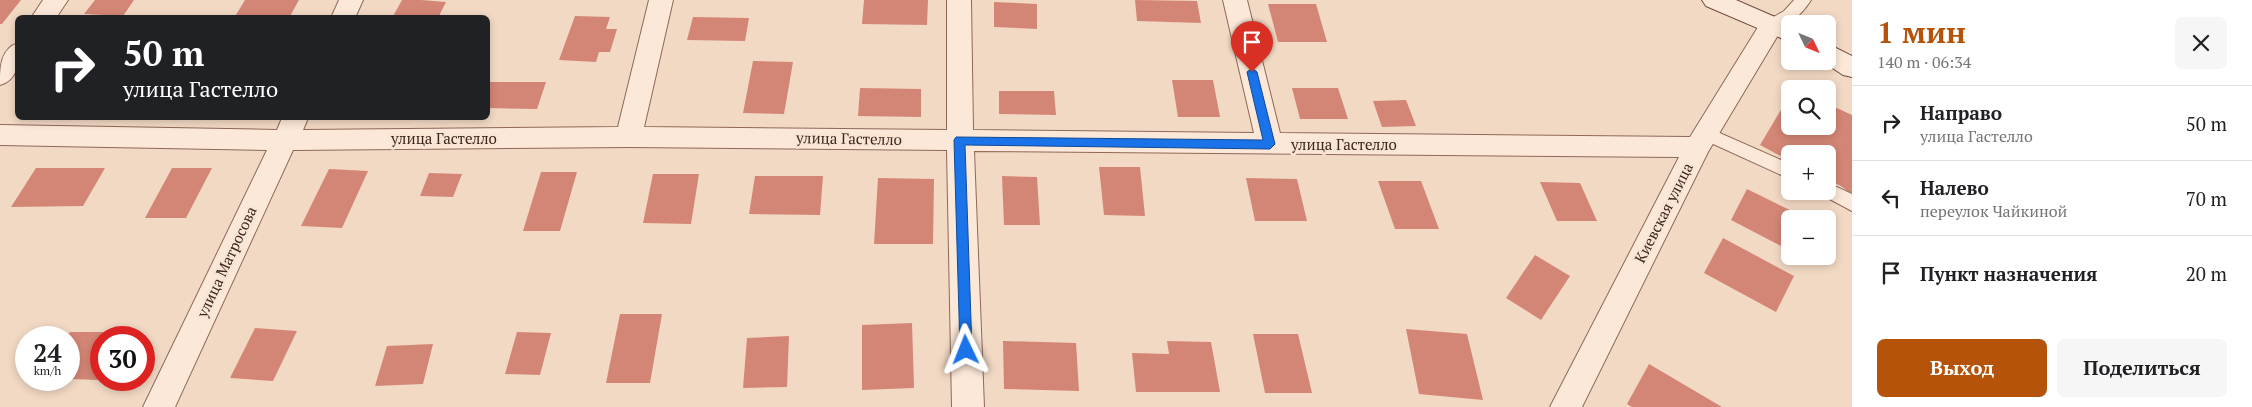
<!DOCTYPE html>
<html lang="ru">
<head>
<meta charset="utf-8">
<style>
	body { margin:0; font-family:"PT Serif",serif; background:#f6f6f6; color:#202124; height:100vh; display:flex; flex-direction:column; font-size:19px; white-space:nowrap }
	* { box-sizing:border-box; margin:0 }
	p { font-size:16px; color:#757577 }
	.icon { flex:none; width:28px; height:28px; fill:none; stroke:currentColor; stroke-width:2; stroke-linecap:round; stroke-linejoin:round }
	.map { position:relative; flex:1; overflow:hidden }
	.drawer { display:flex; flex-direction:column; background:#fff; width:400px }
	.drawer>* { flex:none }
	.hud { position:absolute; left:15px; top:15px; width:475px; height:105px; border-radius:8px; box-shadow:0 2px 8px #0003; background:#202124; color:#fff; overflow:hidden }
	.needle { width:32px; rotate:133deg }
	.tools { position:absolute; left:1781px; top:15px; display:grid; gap:10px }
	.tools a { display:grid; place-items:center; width:55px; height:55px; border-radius:8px; background:#fff; box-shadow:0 2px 8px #0003; font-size:25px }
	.speed { position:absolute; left:15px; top:326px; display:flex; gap:10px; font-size:25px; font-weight:700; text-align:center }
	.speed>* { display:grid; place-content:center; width:65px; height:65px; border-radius:50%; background:#fff; box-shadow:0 2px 8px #0003; line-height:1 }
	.speed small { font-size:12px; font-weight:400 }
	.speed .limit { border:8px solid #d22; background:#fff; color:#111 }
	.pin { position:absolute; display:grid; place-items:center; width:42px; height:42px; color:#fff; margin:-51px -21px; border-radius:50% 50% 50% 0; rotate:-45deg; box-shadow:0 0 5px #0007 }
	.pin .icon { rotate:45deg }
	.me { position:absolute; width:55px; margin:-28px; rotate:358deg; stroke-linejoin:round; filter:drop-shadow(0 0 4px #0008) }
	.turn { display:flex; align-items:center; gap:18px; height:105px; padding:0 25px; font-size:22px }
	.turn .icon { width:65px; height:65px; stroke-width:2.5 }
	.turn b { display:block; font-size:35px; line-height:42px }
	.round { display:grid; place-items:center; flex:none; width:52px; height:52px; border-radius:8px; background:#f6f6f6 }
	.summary { display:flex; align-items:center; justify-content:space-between; height:85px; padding:0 25px }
	h1 { font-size:30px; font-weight:800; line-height:38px; color:#b45309 }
	.primary-button { display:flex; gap:10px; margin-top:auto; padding:10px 25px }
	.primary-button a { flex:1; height:58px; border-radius:8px; background:#b45309; color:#fff; font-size:20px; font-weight:800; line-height:58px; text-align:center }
	.primary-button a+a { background:#f6f6f6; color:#202124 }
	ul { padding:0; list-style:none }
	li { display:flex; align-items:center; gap:15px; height:75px; padding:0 25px; border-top:1px solid #e0e0e0 }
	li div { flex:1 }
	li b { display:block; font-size:19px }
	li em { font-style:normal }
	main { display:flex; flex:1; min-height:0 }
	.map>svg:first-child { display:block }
	.building { fill:#d48676 }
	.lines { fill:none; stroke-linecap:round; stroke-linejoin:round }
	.service-casing { stroke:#8f6858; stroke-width:2 }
	.minor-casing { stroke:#8f6858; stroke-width:2 }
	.secondary-casing { stroke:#71493b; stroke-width:2 }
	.service { fill:#fce8d8; fill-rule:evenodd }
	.minor { fill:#fce8d8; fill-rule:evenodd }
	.secondary { fill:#fce8d8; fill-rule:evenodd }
	.route { fill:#1a73e8; stroke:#114b97 }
	.labels { text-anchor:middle; stroke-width:5; stroke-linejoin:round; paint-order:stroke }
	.street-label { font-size:15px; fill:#3e251d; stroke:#f9e5d4 }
</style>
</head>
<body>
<main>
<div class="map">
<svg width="1852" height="407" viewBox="0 0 1852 407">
	<rect width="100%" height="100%" fill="#f2d9c4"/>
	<g class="building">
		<polygon points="0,0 21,0 2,24 0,24"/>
		<polygon points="95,0 134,0 123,16 84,14"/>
		<polygon points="245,0 299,0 289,18 234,18"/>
		<polygon points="402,0 421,0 446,2 438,18 392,18"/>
		<polygon points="864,0 928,0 927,25 862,24"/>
		<polygon points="1135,0 1197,1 1201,23 1137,21"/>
		<polygon points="994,2 1037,4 1037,29 994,27"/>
		<polygon points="1268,4 1316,4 1327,42 1278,42"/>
		<polygon points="575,16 610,17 606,29 617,29 610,52 599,52 596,62 559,60"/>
		<polygon points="693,17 749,18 745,41 687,40"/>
		<polygon points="753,61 793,62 784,114 743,113"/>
		<polygon points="1172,80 1213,80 1220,117 1178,117"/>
		<polygon points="490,82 546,82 537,109 488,108 488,89"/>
		<polygon points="860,88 921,89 921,117 858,116"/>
		<polygon points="1292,88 1338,88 1348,119 1300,119"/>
		<polygon points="999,91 1054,91 1056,115 999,114"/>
		<polygon points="1788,98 1790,98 1790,126 1828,126 1828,104 1852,115 1852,195 1841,186 1828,180 1828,154 1790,154 1790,161 1760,145"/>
		<polygon points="1406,100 1416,126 1382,127 1373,101"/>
		<polygon points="181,118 266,118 264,120 181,119"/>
		<polygon points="1099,167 1140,167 1145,216 1104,215"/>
		<polygon points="36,168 105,168 83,206 11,207"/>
		<polygon points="172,168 212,168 186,218 145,218"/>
		<polygon points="329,169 368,171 342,228 301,226"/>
		<polygon points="541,172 577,172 560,231 523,231"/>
		<polygon points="429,173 462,174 453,197 420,196"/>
		<polygon points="653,174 699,174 691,224 643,223"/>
		<polygon points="755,176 823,176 820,215 749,214"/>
		<polygon points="1002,176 1037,177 1040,225 1004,225"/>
		<polygon points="878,178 934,179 933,244 874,244"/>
		<polygon points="1246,178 1297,179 1307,221 1255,221"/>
		<polygon points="1378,181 1421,181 1439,229 1395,229"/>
		<polygon points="1540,182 1580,183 1597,221 1557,221"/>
		<polygon points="1747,189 1798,214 1796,219 1790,219 1790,232 1783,247 1731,220"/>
		<polygon points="1723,238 1794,276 1776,312 1704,273"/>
		<polygon points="1535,255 1570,276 1541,320 1506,298"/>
		<polygon points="620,314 662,314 650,383 606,383"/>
		<polygon points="912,323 914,388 862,390 862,325"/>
		<polygon points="255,328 297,331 273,381 230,378"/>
		<polygon points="1406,329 1467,334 1483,400 1419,394"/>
		<polygon points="70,332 124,332 121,338 101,338 101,376 99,380 69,379 69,338 66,338"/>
		<polygon points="517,332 551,333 540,375 505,374"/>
		<polygon points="1253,334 1298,334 1312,393 1265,393"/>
		<polygon points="789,336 787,387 743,388 747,338"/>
		<polygon points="1003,341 1076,343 1079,391 1004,389"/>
		<polygon points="1167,341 1211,342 1220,392 1136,392 1132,353 1169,354"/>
		<polygon points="433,344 423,384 375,386 387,346"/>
		<polygon points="1649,364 1722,407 1632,407 1627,404"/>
	</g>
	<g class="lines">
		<defs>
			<g id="service">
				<path d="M1794,0H1811C1803,13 1783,34 1767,29L1764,25L1767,21L1784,11Z"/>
				<polygon points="1706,127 1790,164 1790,179 1700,138 1698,133 1700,128"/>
				<polygon points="1828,183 1852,194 1852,211 1822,195 1820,191 1828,191"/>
			</g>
			<g id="minor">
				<polygon points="43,0 68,0 56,18 31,18"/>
				<polygon points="339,0 363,0 355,18 331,18"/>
				<polygon points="649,0 673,0 644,127 947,130 947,0 971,0 973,130 1254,133 1223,0 1247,0 1280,133 1690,137 1763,19 1772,16 1781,19 1784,25 1708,152 1582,407 1550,407 1679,157 974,151 984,407 952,407 947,150 629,147 293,150 175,407 143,407 267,150 0,145 0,125 277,130 282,118 308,118 303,130 618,127"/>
				<path d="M18,43C18,61 20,79 0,85C0,68 0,49 18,43Z"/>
			</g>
			<g id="secondary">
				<polygon points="1702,0 1736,0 1791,24 1790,42 1706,6"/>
				<polygon points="1828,44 1852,56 1852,77 1843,75 1822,61 1828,61"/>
			</g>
		</defs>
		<use href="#service" class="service-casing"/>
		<use href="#minor" class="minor-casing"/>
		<use href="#secondary" class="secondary-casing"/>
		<use href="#service" class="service"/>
		<use href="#minor" class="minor"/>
		<use href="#secondary" class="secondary"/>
	</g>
	<polygon class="route" points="1252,68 1257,72 1275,144 1270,149 965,145 972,350 971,354 966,356 962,354 960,350 954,140 956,137 1263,140 1247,72"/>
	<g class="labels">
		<g class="street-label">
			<text x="444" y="144">улица Гастелло</text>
			<text transform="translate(849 139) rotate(1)" y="5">улица Гастелло</text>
			<text x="1344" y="150">улица Гастелло</text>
			<text transform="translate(1664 213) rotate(-63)" y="5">Киевская улица</text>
			<text transform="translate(227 262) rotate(-65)" y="5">улица Матросова</text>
		</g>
	</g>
</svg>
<div class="tools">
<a><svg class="needle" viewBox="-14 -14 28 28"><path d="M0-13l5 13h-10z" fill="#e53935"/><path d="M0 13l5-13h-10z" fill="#757577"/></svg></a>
<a><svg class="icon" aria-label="search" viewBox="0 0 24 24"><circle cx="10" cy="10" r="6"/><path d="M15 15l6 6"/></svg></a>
<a>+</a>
<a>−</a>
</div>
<div class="speed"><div>24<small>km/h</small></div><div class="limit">30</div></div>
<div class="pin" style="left:1252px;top:72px;background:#d93025"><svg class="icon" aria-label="arrive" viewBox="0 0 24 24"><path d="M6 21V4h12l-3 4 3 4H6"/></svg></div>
<svg class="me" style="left:966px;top:350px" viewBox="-20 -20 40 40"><path d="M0-17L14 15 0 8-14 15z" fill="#1a73e8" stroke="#fff" stroke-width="4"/></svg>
<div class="hud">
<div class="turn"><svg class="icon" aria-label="right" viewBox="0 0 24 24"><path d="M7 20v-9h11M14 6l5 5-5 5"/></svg><div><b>50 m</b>улица Гастелло</div></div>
</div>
</div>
<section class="drawer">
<div class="summary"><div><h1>1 мин</h1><p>140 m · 06:34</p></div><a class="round"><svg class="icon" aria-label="close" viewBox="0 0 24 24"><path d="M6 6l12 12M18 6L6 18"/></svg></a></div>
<ul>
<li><svg class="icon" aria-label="right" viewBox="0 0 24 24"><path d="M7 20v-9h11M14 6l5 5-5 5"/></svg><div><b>Направо</b><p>улица Гастелло</p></div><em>50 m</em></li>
<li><svg class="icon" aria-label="left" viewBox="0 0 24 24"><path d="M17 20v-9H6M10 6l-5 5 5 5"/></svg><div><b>Налево</b><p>переулок Чайкиной</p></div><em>70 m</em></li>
<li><svg class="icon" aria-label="arrive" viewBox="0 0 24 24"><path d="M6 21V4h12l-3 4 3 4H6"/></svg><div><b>Пункт назначения</b></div><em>20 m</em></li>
</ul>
<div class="primary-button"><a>Выход</a><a>Поделиться</a></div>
</section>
</main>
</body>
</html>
